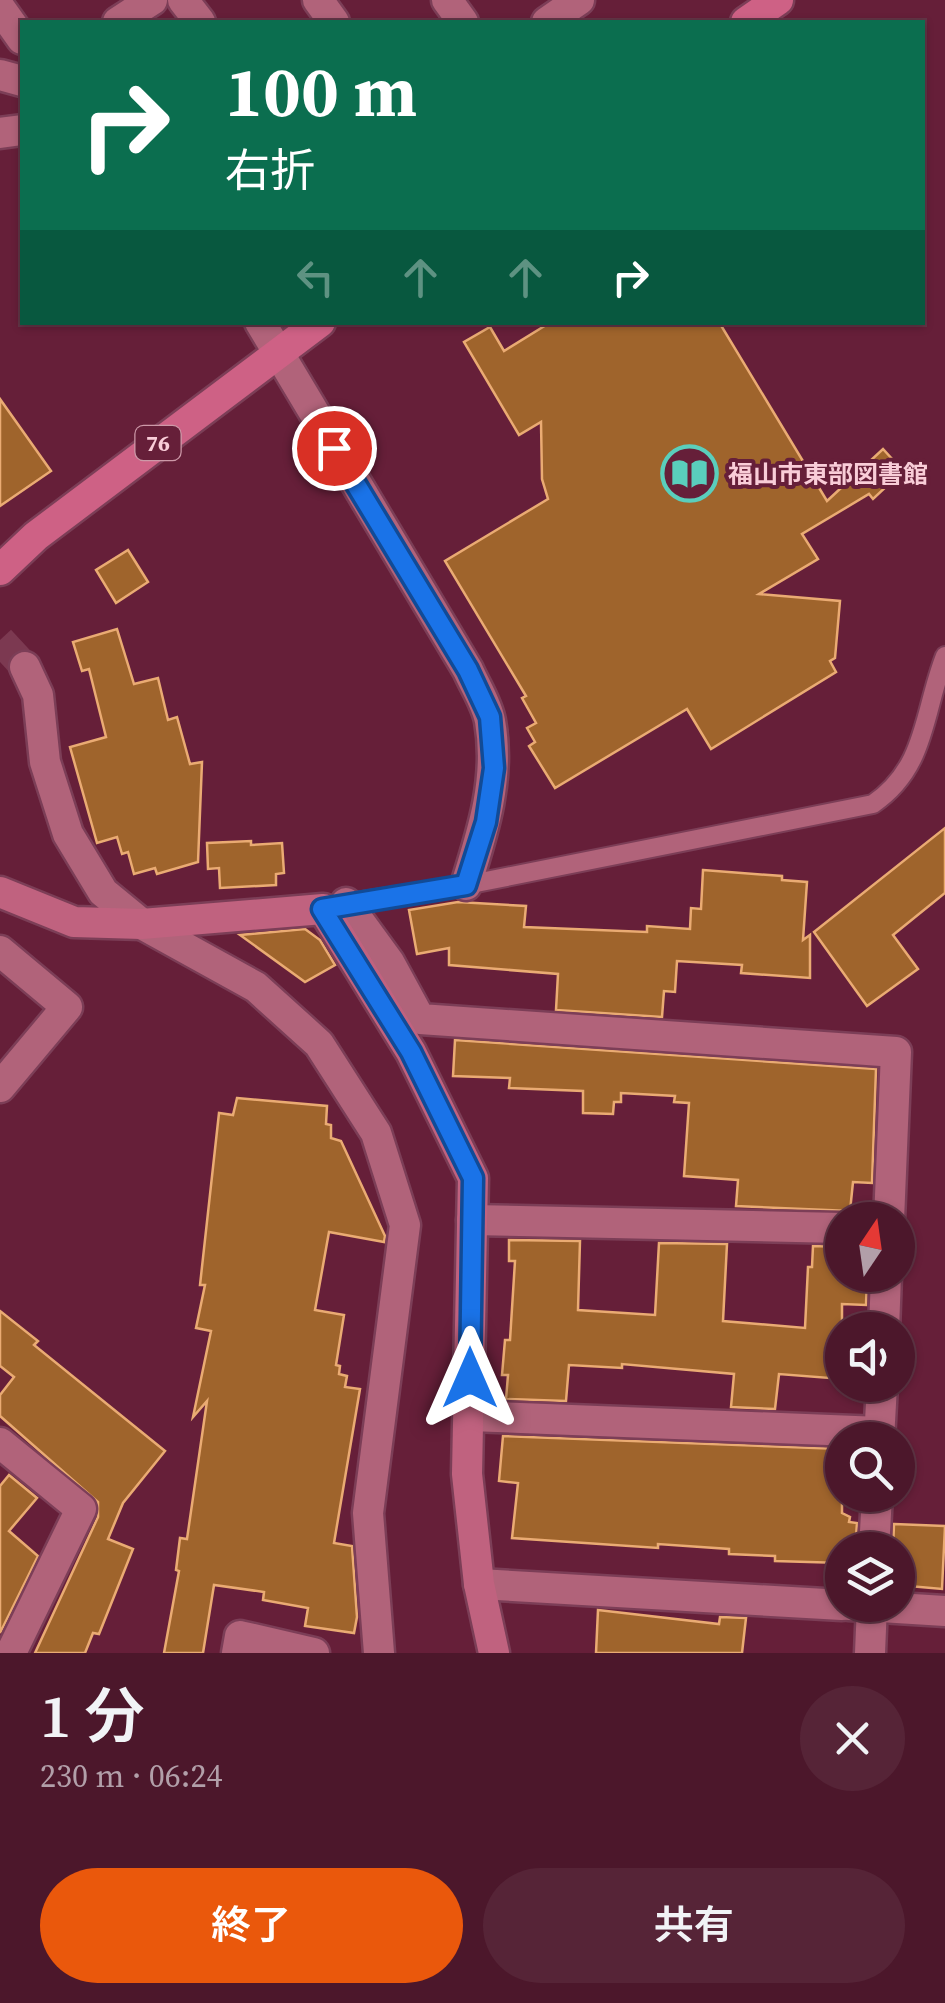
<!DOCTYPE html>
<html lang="ja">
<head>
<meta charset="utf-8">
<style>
	body { margin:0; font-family:"Source Serif 4","Noto Sans JP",serif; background:#562437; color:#f1f3f6; height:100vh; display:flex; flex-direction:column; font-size:38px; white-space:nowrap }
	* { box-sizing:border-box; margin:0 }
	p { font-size:32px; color:#b29fa9 }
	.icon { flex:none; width:55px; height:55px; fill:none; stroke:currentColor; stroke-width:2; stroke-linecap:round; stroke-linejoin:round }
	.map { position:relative; height:1653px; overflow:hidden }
	.side { display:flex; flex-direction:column; background:#4c172b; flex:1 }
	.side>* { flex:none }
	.hud { position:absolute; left:20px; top:20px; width:905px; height:305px; border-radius:0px; box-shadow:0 2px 8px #0004,0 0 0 2px #633647; background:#0b6e4f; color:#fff; overflow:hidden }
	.needle { width:65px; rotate:13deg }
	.controls { position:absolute; left:825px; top:1202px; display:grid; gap:20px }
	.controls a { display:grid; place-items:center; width:90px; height:90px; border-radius:50%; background:#4c172b; box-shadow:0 2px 8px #0004,0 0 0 2px #633647; font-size:50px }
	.pin { position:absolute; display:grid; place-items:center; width:85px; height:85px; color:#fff; margin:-42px; border:5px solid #fff; border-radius:50%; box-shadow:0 2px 10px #0007 }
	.me { position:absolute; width:110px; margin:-55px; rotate:0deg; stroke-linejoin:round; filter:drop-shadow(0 0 8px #0008) }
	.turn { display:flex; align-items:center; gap:35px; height:210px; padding:0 40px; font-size:45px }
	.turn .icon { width:130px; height:130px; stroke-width:2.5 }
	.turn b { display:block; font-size:70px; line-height:85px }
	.lanes { display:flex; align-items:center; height:95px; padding:0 40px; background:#0003; justify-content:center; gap:50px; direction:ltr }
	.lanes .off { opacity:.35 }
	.round { display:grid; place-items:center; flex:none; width:105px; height:105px; border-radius:52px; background:#562437 }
	.overview { display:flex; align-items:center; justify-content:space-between; height:170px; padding:0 40px }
	h1 { font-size:60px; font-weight:600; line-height:75px }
	.cta { display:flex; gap:20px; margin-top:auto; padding:20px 40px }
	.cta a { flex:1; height:115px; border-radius:60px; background:#ea580c; color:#fff; font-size:40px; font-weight:600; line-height:115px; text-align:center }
	.cta a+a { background:#562437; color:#f1f3f6 }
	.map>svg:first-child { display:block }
	.building { fill:#9f642c; stroke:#eaab73; stroke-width:2.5 }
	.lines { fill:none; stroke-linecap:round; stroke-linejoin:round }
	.street-tunnel { stroke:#7c3951; stroke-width:30; stroke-dasharray:30 15; stroke-linecap:butt }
	.lane-casing { stroke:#7c3e57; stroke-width:22 }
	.street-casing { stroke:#7c3e57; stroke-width:35 }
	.secondary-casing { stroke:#7c3e57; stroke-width:35 }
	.primary-casing { stroke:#7c3e57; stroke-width:35 }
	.lane { stroke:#b1637a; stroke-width:18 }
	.street { stroke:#b1637a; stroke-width:30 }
	.secondary { stroke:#c0627f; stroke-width:30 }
	.primary { stroke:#ce6185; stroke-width:30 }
	.route-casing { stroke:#114b97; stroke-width:25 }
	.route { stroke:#1a73e8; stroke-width:18 }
	.labels { text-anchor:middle; stroke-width:8; stroke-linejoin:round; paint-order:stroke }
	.shield { fill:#661f39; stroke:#cd99a8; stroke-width:2.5 }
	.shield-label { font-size:22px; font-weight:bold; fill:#f9cdd8 }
	.poi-label { font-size:25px; font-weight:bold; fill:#f9cdd8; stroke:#661f39; text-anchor:start }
</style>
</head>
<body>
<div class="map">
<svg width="945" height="1653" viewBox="0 0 945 1653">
	<rect width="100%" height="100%" fill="#661f39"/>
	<g class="building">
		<polygon points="551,322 719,322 827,501 883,449 903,471 873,499 869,494 802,534 818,559 759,594 840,601 835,658 830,661 836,672 711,749 687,709 555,788 529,746 535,742 527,728 536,723 522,698 526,696 445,561 548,499 542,479 541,422 519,435 464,342 490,327 504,351"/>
		<polygon points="0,399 51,471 0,506"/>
		<polygon points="128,550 148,582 116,603 96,570"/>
		<polygon points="117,629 134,684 158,678 168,720 177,717 190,764 202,762 198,862 157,874 155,868 134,874 128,852 122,854 117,837 97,843 70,747 106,737 89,669 82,671 73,642"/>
		<polygon points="945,828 945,893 893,935 918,969 867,1006 814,932"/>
		<polygon points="251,841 251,845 282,843 284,873 276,874 276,885 220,888 219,868 208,869 207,843"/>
		<polygon points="703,870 782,876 782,880 807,882 803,940 810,935 810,978 741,973 742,965 677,961 675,992 664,991 662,1017 556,1010 558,974 449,965 449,948 417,954 409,910 458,902 526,906 524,927 647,932 647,926 690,929 691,908 701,909"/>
		<polygon points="305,929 320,940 335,965 305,982 240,935"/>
		<polygon points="455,1040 876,1069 872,1183 853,1182 850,1211 736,1206 738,1180 684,1176 689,1103 674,1102 675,1096 621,1093 621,1102 614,1102 613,1114 583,1113 583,1091 509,1088 510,1078 453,1076"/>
		<polygon points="237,1098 327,1106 326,1124 331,1125 331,1138 341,1141 385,1236 384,1242 329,1232 315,1310 344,1315 336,1365 340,1366 339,1374 347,1376 345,1387 360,1389 334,1543 352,1546 357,1617 354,1633 305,1626 308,1608 263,1600 264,1592 214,1585 203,1653 164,1653 179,1571 176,1570 180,1538 187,1539 207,1401 193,1417 211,1331 196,1328 205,1285 200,1285 219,1113 233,1115"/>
		<polygon points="509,1240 580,1241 578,1310 655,1315 659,1243 727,1244 723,1321 805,1328 808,1267 812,1267 813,1246 842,1247 842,1275 867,1275 866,1305 842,1304 842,1379 779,1374 775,1409 731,1407 734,1374 622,1364 622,1368 569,1365 566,1401 506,1399 508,1375 502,1375 505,1340 510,1340 515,1261 509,1261"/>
		<polygon points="0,1311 38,1341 34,1345 165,1451 123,1503 108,1539 133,1549 99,1634 93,1633 85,1653 35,1653 98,1517 98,1502 0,1416 0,1395 14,1377 0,1366"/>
		<polygon points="503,1436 842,1449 842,1513 850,1517 849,1522 857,1523 855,1550 842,1550 842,1563 775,1561 775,1556 729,1554 729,1549 658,1544 658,1548 512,1538 518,1483 499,1481"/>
		<polygon points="9,1475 37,1498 9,1531 38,1556 0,1633 0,1486"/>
		<polygon points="894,1524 945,1526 942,1589 898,1585 898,1550 893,1550"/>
		<polygon points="598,1610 719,1624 720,1617 746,1618 742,1653 596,1653"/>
	</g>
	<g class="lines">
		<polyline class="street-tunnel" points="0,640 25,667"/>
		<defs>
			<path id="lane" d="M342,904L466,885L873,804C927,767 923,712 945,656"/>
			<g id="street">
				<polyline points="183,0 200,22"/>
				<polyline points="318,0 334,22"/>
				<polyline points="447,0 463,22"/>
				<polyline points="0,8 22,39"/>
				<polyline points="118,22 152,0"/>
				<polyline points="547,22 579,0"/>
				<polyline points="0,75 22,81"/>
				<polyline points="0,133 22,130"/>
				<path d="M260,322L468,670C475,686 487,704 490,721C500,778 483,831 466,885"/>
				<polyline points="25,667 38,695 45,762 68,834 103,892 142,924 256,987 319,1044 376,1133 405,1225 368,1513 379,1653"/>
				<polyline points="346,903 389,962 420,1019 896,1052 889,1220"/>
				<polyline points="0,951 67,1007 0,1087"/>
				<polyline points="472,1220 842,1228"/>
				<polyline points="884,1330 886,1275"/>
				<polyline points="471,1416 880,1432"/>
				<polyline points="879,1440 882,1385"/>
				<polyline points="0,1443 81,1509 11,1653"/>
				<polyline points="874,1550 877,1495"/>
				<polyline points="479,1584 842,1605"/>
				<polyline points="849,1605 945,1611"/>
				<polyline points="237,1653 240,1636 314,1653"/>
				<polyline points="870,1653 872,1605"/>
			</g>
			<polyline id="secondary" points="0,892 74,922 142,924 323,909 411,1052 473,1178 467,1474 479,1584 494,1653"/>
			<g id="primary">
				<polyline points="746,22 778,0"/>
				<polyline points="0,570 36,536 320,322"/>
			</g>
		</defs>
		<use href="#lane" class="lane-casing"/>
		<use href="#street" class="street-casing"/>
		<use href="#secondary" class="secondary-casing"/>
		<use href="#primary" class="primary-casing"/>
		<use href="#lane" class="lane"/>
		<use href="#street" class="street"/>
		<use href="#secondary" class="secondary"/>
		<use href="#primary" class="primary"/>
	</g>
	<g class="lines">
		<defs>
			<polyline id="route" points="334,448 468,670 490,717 494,768 486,822 466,885 322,909 411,1052 473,1178 470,1378"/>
		</defs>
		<use href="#route" class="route-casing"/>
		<use href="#route" class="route"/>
	</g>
	<defs>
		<symbol id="library-ring" viewBox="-11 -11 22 22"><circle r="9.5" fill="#661f39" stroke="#5acebc" stroke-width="1.5"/><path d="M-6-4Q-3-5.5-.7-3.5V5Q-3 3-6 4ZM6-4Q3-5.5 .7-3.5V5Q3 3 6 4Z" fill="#5acebc"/></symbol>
	</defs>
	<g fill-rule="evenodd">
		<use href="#library-ring" x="658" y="442" width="63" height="63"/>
	</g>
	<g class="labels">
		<rect class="shield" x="135.5" y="426" width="45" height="34" rx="8"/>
		<g class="shield-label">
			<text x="158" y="451">76</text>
		</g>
		<g class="poi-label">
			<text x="728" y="483">福山市東部図書館</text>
		</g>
	</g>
</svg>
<div class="controls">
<a><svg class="needle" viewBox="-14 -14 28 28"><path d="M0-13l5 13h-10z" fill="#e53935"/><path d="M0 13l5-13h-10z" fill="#b29fa9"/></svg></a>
<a><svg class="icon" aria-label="sound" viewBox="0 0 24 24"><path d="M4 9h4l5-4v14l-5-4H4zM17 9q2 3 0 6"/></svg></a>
<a><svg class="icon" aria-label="search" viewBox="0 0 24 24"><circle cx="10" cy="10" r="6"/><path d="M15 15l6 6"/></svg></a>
<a><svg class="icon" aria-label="layers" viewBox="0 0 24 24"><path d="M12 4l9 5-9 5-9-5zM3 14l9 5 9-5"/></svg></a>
</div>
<div class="pin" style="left:334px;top:448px;background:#d93025"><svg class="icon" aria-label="arrive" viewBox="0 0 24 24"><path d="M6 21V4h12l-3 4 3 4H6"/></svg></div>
<svg class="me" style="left:470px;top:1378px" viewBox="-20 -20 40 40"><path d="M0-17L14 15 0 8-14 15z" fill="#1a73e8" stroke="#fff" stroke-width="4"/></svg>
<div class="hud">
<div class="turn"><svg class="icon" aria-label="right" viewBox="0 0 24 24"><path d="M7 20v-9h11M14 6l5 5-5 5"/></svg><div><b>100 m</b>右折</div></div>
<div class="lanes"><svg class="icon off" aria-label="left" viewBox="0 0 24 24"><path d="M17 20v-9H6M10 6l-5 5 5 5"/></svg><svg class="icon off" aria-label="ahead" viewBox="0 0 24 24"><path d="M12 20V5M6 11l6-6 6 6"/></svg><svg class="icon off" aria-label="ahead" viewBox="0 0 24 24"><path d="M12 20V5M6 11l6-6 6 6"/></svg><svg class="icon" aria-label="right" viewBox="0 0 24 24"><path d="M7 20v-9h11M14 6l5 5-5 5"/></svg></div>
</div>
</div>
<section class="side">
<div class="overview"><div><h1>1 分</h1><p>230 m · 06:24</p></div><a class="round"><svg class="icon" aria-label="close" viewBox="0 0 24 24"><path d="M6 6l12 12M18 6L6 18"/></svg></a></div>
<div class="cta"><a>終了</a><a>共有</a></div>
</section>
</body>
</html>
